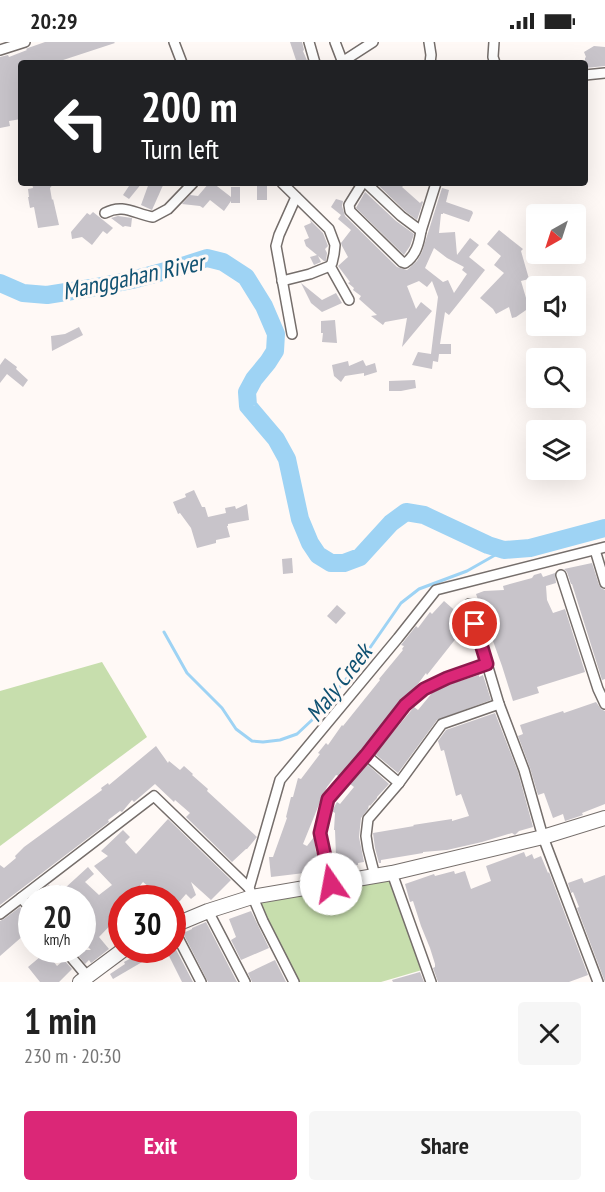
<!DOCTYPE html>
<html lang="en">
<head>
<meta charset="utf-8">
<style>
	body { margin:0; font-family:"PT Sans Narrow",sans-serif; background:#f6f6f6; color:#222; height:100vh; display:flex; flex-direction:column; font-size:22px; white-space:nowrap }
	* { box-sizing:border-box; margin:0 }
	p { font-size:20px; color:#767676 }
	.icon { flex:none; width:33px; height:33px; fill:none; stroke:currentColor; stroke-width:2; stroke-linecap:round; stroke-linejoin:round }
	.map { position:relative; height:940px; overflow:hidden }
	.sheet { display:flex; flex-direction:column; background:#fff; flex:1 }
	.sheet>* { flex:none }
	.guide { position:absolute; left:18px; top:18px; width:570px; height:126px; border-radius:6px; box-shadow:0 6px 24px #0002; background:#202124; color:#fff; overflow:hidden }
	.needle { width:39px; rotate:219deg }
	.fabs { position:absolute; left:526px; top:162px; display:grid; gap:12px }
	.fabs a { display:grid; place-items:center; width:60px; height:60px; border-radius:6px; background:#fff; box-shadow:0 6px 24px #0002; font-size:30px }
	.speed { position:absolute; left:18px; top:843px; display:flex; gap:12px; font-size:30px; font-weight:700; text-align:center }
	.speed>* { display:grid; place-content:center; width:78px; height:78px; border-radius:50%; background:#fff; box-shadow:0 6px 24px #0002; line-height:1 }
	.speed small { font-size:15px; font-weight:400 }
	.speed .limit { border:9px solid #d22; background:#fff; color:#111 }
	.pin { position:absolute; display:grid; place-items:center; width:51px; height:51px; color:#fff; margin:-26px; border:3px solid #fff; border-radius:50%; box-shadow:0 2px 6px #0007 }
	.me { position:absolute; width:66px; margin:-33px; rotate:348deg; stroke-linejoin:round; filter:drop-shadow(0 0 4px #0008) }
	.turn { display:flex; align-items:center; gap:21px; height:126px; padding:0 24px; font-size:27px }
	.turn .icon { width:78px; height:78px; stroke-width:2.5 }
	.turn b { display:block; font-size:42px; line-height:51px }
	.round { display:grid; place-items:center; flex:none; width:63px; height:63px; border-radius:6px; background:#f6f6f6 }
	.summary { display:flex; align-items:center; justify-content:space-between; height:102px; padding:0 24px }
	h1 { font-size:36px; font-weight:700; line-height:45px }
	.button { display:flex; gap:12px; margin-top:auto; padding:12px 24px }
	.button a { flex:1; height:69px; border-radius:6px; background:#db2777; color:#fff; font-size:24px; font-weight:700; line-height:69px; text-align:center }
	.button a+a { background:#f6f6f6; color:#222 }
	.status { display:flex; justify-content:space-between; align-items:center; height:42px; padding:0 30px; background:#fff; direction:ltr }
	.status svg { height:16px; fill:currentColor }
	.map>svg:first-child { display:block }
	.green { fill:#c7dead }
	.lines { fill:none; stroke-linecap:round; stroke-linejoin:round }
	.stream { stroke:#9ed3f4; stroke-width:3 }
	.river { stroke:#9ed3f4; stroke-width:18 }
	.building { fill:#c8c4ca; fill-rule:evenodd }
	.street-casing { stroke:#756e6b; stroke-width:12 }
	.secondary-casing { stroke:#756e6b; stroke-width:16 }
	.street { stroke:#fff; stroke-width:9 }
	.secondary { stroke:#fff; stroke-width:14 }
	.route-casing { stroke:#8e194d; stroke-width:15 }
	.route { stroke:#db2777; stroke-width:10 }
	.labels { text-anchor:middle; stroke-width:6; stroke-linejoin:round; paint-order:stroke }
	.water-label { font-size:24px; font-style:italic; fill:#115272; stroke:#fff9f6 }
</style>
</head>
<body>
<div class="status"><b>20:29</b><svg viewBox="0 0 49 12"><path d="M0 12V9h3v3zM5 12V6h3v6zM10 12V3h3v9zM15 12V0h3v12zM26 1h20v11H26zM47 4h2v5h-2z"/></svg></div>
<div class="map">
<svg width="605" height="940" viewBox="0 0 605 940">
	<rect width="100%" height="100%" fill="#fff9f6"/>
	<g class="green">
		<polygon points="102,620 147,695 0,804 0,649"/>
		<polygon points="390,837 422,928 381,940 292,940 252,863"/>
	</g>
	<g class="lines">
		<polyline class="stream" points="164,590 187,631 222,666 236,687 252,699 263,700 280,698 297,692 312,678 358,623 401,561 419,547 467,529 504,508"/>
		<polyline class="river" points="0,241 23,251 47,253 91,246 132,238 173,227 207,216 223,220 246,235 264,264 276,292 275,309 268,320 254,337 247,350 248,364 276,397 287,417 300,477 310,501 318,513 331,521 344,521 360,515 391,481 406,470 424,473 488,503 504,508 530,506 605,486"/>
	</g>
	<g class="building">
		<polygon points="45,0 114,0 115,1 54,21 21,21 21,77 9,79 10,84 0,86 0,15 8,13 9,15 27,8 26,7 28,6"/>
		<polygon points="290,0 302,0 304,8 303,9 308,21 297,21"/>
		<polygon points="594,4 605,5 605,24 585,26 585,16 586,15 584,10"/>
		<polygon points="32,141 54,141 50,146 52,158 53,157 59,183 38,186 34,165 30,166 28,155 29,155 28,147 33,146"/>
		<polygon points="131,141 142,141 129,157 123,153"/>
		<polygon points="149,141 164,141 152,168 141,163"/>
		<polygon points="209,141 213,141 231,155 231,145 240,145 240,161 231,161 231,159 224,169 210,158 203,166 200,164 182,162 190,153 198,154"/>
		<rect x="257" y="141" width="10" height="17"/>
		<polygon points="376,141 406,141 402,145 420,161 422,159 423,160 417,178 405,169"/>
		<path d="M442,146L449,148L446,160L472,169L473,171L469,180L443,171V172H441L439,191L455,190L457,213L470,196L479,203L469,215L485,228L449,273L445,270L440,302H451V312H439L438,320L433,319L432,327L412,323L418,310L431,312L438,255L432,239L427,245L419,239L407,244L416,267L421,260L432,269L402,305L407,276L385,280L383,283L371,274L377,273L359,257L361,254L353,248L354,246L348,241L350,240L338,224L348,215L342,204L341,201L351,188L338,177L341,173L331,165L336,157L343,159L342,164L345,174L397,225L407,228L417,219L422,210ZM434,206L447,216L464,225L462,228L467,232L454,251L448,238L443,240L425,226Z"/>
		<polygon points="365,150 396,179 414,192 410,204 404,213 356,166"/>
		<polygon points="93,170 113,186 107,192 103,189 92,203 82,195 72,197 71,190 87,171 90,173"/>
		<polygon points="118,174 132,176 131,185 125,184 123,185 111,176"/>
		<polygon points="310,178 323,191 328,204 325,207 327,211 326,219 324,219 318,214 321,220 314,223 310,215 317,213 306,204 304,198 309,196 304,184 311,181"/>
		<polygon points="499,188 523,207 521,209 529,237 521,239 529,266 516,275 512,276 509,265 496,272 493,267 480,256 504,231 494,223 501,214 487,202"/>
		<polygon points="301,241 322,258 336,251 342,261 322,270 311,261"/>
		<polygon points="335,278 337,301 322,300 323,291 321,291 321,279"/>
		<polygon points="79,285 83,293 52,309 51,294 65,292"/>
		<polygon points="5,316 17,325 16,327 28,338 23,345 7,332 0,341 0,323"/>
		<polygon points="363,318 366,324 375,321 377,330 364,334 364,331 345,334 341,340 334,334 332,323 348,319 349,324"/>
		<polygon points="415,338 416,346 401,349 389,349 389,339"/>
		<polygon points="194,448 202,465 205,465 208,475 226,471 225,466 235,464 236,467 247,462 249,478 228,482 228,484 227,484 230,495 216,498 216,501 197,506 191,486 180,471 178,472 173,460 186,455 185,452"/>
		<polygon points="292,516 293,531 283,532 282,517"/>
		<polygon points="592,521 599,543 601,546 605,548 605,637 602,638 572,542 571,542 567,530 564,527"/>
		<polygon points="541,531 543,535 555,531 556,541 546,544 547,558 553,571 565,567 585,630 537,645 539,651 513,659 502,624 476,552 484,549 504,548 503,544 532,536 534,533"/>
		<polygon points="444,559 467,579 474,603 469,605 465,585 427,633 426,631 415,646 400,659 361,709 339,734 336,733 327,745 322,755 303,802 307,804 314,795 316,811 317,810 321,829 271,835 269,815 273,815 287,776 286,775 291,755 293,755 298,736 301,737 320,712 318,711 326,701 328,703 342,683 343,684 380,638 379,637 403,608 402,607 404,604 401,603 416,584 418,586 430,570 432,572"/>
		<polygon points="337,563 346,571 336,582 327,574"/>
		<polygon points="479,633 479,635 483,633 491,658 437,678 398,731 375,712 414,665 418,668 432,651 450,642"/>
		<polygon points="596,660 601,667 605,669 605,762 582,771 583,773 565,779 563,772 553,776 544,751 538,753 530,726 518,694 523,692 520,683 563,669 564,671"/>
		<polygon points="495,671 518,730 533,785 519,789 515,793 512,791 482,800 447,808 423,810 423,811 381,818 381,821 379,821 375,806 373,791 414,784 413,783 452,777 452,779 469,774 461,752 456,754 444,708 441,709 438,699 446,688"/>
		<polygon points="156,704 168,721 169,719 180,728 184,724 193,732 192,733 208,747 207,749 257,795 247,807 246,807 232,820 186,775 190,771 175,758 174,760 155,742 134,760 132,758 122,770 120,769 108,778 109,780 0,863 0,823 4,826 16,816 15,814 24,805 102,748 101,746 108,741 109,743"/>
		<polygon points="367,722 389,742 377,755 377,756 370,764 369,763 368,767 361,776 359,795 364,820 358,821 358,823 344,825 344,826 335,827 332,815 336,814 335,788 334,788 335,771 332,769 333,767 337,760 340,762 354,745 350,742"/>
		<polygon points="168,777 231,838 211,858 191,840 196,853 191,857 186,852 172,868 172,856 162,856 143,840 133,852 137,856 122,856 122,871 99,895 109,907 91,921 89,918 85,922 74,908 91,908 83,900 88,895 82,891 82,856 31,857 49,843 53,849 60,843 64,847 88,825 94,832 85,840 99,853 112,843 94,824 108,814 101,809 123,788 130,795 125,800 136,812"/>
		<polygon points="524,810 526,815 532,812 534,817 541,814 548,831 549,830 588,933 569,940 438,940 433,926 435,925 435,922 430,906 421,884 413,859 410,860 405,842 434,832 435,834 454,829 455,832 465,829 471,847 491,839 486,824"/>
		<polygon points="605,833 605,940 577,866 579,865 573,850 571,851 568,841 582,836 584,841"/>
		<polygon points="20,865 27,873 32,875 32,886 0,914 0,879 4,877"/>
		<polygon points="251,869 269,906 241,918 231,898 236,895 229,877"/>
		<polygon points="206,880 237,940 208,940 183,891 192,887 192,886"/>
		<polygon points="172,900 193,940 182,940 166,908 172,908"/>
		<polygon points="146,908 160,908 149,916 113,937 110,932 125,922 124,920"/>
		<polygon points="46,910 57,924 64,918 72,927 59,940 40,940 28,925"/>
		<polygon points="275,918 286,940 252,940 248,931"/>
		<polygon points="420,930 424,940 393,940 392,938"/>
	</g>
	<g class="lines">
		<defs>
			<g id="street">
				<polyline points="174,0 182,21"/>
				<polyline points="309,0 315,21"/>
				<polyline points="335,0 343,21"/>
				<polyline points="429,0 431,13 430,21"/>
				<polyline points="494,0 493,15 495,21"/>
				<polyline points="0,8 25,0"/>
				<polyline points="342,20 373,0"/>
				<polyline points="585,33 605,31"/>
				<polyline points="282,141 329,187 335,203 334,212 332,221 330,224 310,232 282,239"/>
				<path d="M366,141L362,142L349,163L350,169L402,220L405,221C416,214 419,201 421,189"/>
				<polyline points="366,141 401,174 421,189 436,141"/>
				<path d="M105,171C123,161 135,172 153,175L168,167L193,141"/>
				<polyline points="330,224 349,258"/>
				<polyline points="292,292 276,204 279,193 296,155"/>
				<polyline points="595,508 605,541"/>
				<polyline points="561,533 598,647 605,662"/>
				<polyline points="469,562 499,662 524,728 543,795 598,940"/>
				<polyline points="366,713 399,741"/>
				<polyline points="392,831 431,940"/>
				<polyline points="375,834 368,807 366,794 368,777 399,741 442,682 499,662"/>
				<polyline points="331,842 320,791 328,757 366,713 405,663 424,647 447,636 487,622"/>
				<polyline points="21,856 32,868"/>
				<polyline points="208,869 245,940"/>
				<polyline points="0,872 154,754 249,846"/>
				<polyline points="172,884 201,940"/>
				<polyline points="65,908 87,934"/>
				<polyline points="294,940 263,879 249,846 280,738 398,596 436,548 605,505"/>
			</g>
			<g id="secondary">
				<polyline points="172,884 208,869 252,855 392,831 543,795 605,776"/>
				<polyline points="80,940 123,908"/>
			</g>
		</defs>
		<use href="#street" class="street-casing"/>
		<use href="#secondary" class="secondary-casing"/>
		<use href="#street" class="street"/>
		<use href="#secondary" class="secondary"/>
	</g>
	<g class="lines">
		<defs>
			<polyline id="route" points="331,842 320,791 328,757 366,713 405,663 424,647 447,636 487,622 475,582"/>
		</defs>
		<use href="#route" class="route-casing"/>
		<use href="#route" class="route"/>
	</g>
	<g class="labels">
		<g class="water-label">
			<text transform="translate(133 235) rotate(-12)" y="8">Manggahan River</text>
			<text transform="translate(339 641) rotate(-52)" y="8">Maly Creek</text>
		</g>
	</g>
</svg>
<div class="fabs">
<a><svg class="needle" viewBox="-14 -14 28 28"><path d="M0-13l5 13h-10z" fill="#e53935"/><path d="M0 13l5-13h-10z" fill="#767676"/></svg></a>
<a><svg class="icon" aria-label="sound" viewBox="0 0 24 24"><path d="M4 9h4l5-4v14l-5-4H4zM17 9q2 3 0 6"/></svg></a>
<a><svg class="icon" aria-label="search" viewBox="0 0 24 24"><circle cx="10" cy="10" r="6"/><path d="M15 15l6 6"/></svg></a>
<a><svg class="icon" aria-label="layers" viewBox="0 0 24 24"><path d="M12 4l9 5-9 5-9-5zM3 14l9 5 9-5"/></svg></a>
</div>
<div class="speed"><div>20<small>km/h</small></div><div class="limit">30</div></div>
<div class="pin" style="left:475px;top:582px;background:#d93025"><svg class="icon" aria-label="arrive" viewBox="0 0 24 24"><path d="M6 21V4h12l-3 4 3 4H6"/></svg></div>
<svg class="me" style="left:331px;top:842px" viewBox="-20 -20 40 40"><circle r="19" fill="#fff"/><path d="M0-13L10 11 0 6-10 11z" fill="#db2777"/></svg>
<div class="guide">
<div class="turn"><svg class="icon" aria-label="left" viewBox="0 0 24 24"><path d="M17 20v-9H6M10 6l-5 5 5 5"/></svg><div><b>200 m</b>Turn left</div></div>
</div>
</div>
<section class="sheet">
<div class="summary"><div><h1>1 min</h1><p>230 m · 20:30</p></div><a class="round"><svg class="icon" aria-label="close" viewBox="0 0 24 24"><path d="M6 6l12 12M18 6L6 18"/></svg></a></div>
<div class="button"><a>Exit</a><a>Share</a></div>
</section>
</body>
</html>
